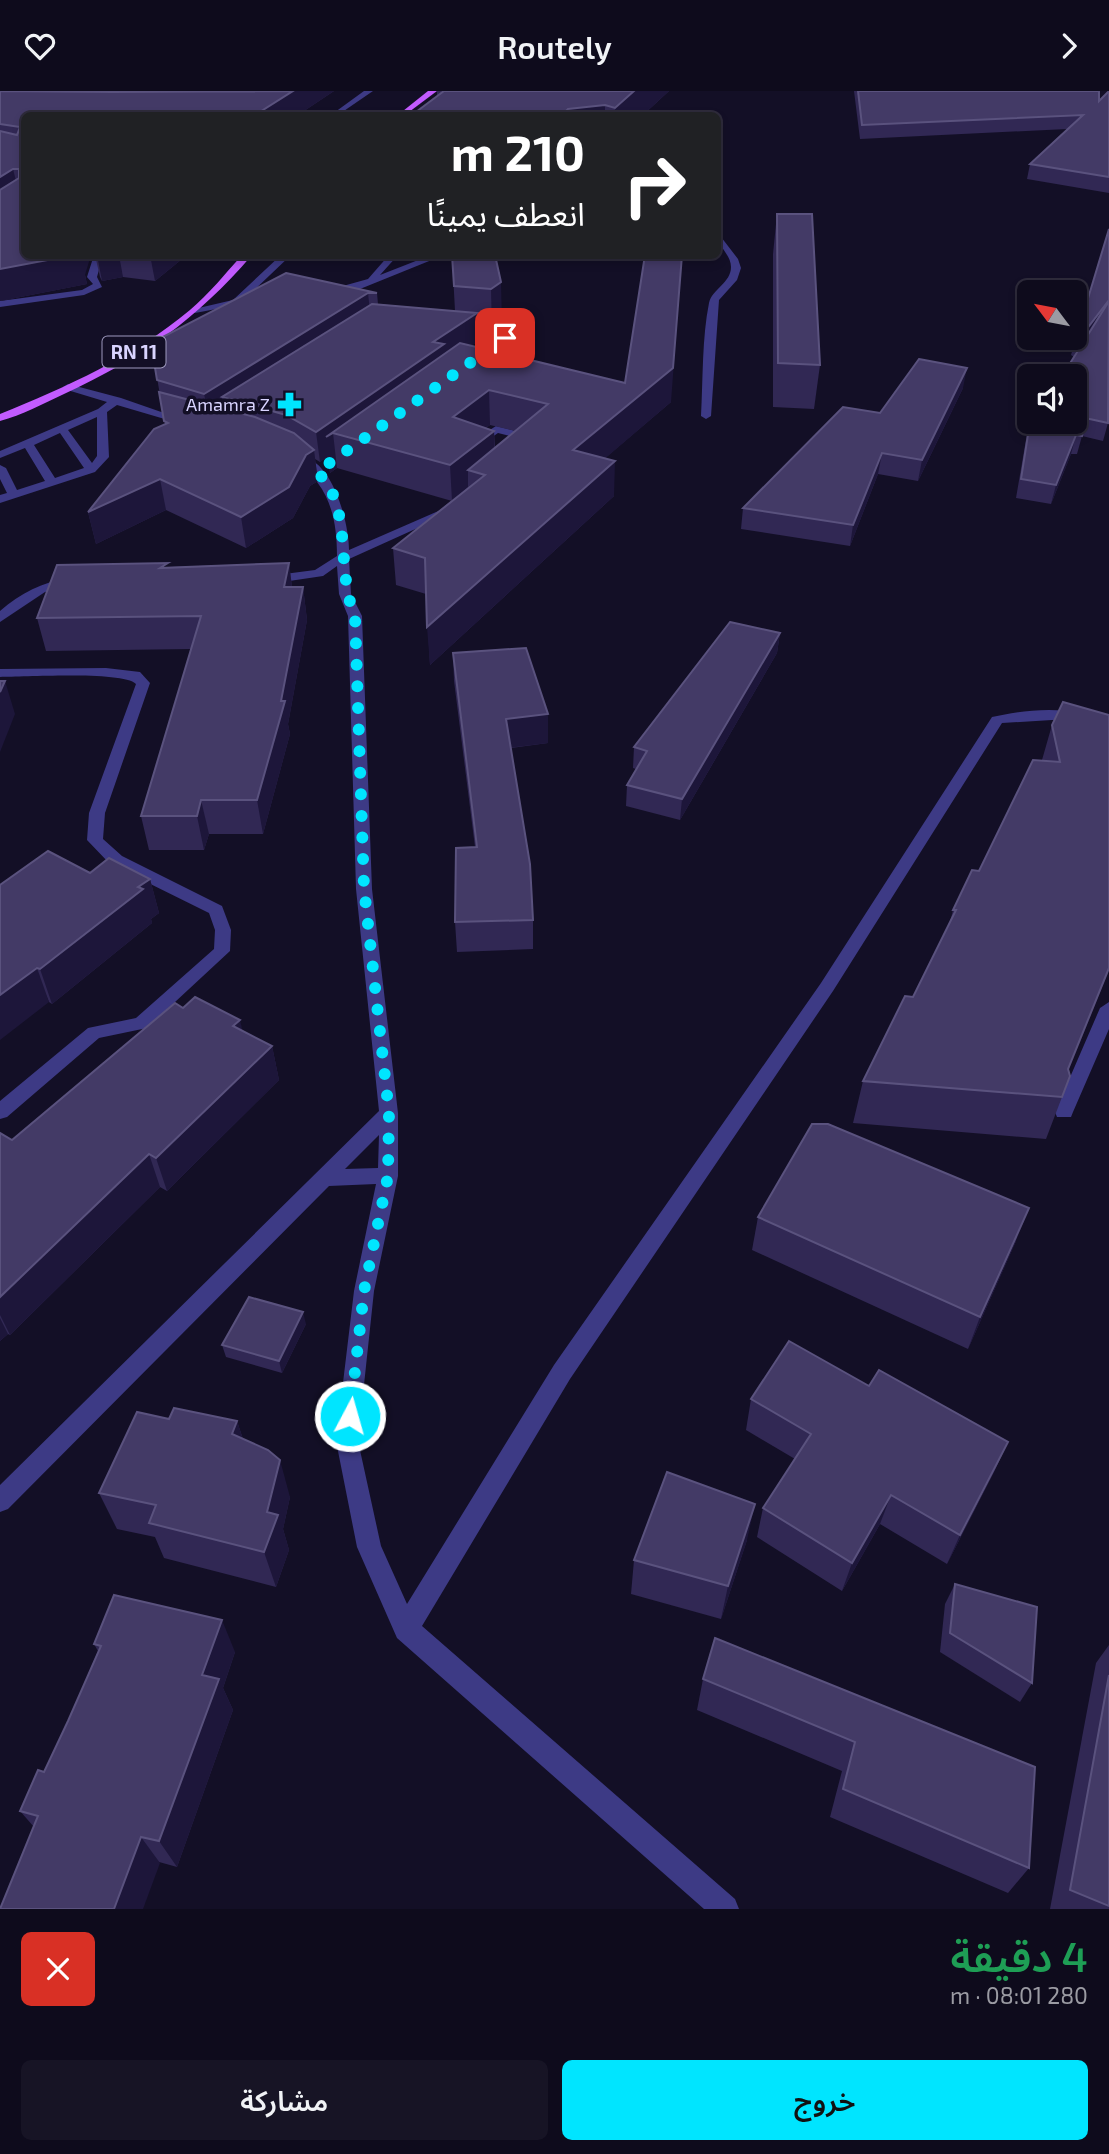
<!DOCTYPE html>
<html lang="ar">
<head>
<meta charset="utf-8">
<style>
	body { margin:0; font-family:"Exo 2","Noto Sans Arabic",sans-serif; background:#171425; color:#f1f3f6; direction:rtl; height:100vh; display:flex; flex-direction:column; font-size:26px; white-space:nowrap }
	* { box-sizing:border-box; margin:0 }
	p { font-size:23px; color:#9b9ba3 }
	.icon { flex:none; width:38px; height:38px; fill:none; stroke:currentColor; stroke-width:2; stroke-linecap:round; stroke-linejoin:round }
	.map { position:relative; height:1818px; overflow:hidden; direction:ltr }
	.details { display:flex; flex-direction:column; background:#0e0b1c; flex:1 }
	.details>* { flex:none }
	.guide { position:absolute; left:21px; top:21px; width:700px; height:147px; border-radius:10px; box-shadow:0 4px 10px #0003,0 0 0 2px #2e2b3b; direction:rtl; background:#202124; color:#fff; overflow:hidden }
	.needle { width:46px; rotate:302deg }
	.controls { position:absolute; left:1017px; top:189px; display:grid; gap:14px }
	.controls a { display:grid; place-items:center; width:70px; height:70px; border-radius:10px; background:#0e0b1c; box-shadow:0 4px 10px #0003,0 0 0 2px #2e2b3b; font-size:35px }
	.pin { position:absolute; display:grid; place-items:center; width:60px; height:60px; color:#fff; margin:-30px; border-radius:14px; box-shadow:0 4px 10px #0006 }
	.me { position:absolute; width:77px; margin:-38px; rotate:6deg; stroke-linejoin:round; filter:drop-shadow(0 0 5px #0008) }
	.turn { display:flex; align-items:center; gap:24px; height:147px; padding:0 21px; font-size:32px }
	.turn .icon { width:91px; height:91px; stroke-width:2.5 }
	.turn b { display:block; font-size:49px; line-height:60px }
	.round { display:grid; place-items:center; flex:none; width:74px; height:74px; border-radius:10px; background:#171425 }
	.head { display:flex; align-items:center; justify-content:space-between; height:119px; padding:0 21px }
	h1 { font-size:42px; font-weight:600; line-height:52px; color:#1e9e55 }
	.primary-button { display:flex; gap:14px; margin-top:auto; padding:14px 21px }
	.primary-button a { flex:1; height:80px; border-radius:10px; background:#00e5ff; color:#111; font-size:28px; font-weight:600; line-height:80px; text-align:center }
	.primary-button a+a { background:#171425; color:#f1f3f6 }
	header { display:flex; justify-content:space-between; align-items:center; height:91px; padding:0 21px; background:#0e0b1c; font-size:32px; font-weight:600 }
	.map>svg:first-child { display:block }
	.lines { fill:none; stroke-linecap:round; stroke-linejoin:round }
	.minor { fill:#3d3a85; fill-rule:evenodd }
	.major { fill:#c25bff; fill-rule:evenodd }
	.wall { fill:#312854; fill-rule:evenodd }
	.shaded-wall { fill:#1d163a }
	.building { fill:#433a66; stroke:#5a527e; stroke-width:2 }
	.route { stroke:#00e5ff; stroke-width:12; stroke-dasharray:0 21.6 }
	.labels { text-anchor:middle; stroke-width:7; stroke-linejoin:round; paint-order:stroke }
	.far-poi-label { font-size:18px; fill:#d9d4ff; stroke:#130f26; text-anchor:end }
	.shield { fill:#130f26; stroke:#9e99be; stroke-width:2 }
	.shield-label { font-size:19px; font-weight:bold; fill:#d9d4ff }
</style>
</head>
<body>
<header><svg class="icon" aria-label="forward" viewBox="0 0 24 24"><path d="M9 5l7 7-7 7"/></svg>Routely<svg class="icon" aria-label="heart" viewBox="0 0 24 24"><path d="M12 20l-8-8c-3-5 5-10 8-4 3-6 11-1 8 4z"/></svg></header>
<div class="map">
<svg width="1109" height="1818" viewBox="0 0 1109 1818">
	<rect width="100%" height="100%" fill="#130f26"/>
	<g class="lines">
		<g class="minor">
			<polygon points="364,0 373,0 338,24 331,24"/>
			<path d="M718,142L738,168L741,177L737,189L719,209L711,325L706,328L701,325C703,289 702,246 709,212C712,198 731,192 731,176C731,163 717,156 718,142Z"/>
			<polygon points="94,164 103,164 97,186 102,196 84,204 0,216 0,210 82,199 93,193 87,186"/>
			<polygon points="281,164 291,164 246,207 253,207 253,211 195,222 190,219 233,209"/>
			<polygon points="389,164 398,164 380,184 431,164 444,164 360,198 330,203 325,200 368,188"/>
			<polygon points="452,241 505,244 510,247 468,276 464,275 464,271 495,249 455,246 452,245"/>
			<path d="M68,293L121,307L190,331L185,334L117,314L107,321L109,366L95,381L0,412V404L7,402L0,388V374L6,377L17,399L45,390L25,357L0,367V360L98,318L107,311L64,298L63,296ZM97,326V365L92,372L68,339ZM60,342L84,377L55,387L34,354Z"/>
			<polygon points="496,335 539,346 541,348 535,351 498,342 479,355 471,355 471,351"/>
			<path d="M293,365C331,360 349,431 349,459L443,418L453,421L349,468L351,503L362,525L372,798L398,1022V1085L374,1200L358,1350L381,1455L407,1513L554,1274L821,892L992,626C1030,617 1073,615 1109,630V639L1068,628L1002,632L833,900L570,1288L422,1535L735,1808L739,1818H704L397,1547L357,1456L336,1350L354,1200L376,1093L329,1095L8,1418L0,1421V1394L379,1020L356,798L348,525L339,503L337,475L323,485L269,493L263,489L269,485L315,479L337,465C337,424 328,392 293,369ZM379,1044L378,1077L345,1078Z"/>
			<path d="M70,487L74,488V494L45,501L0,531V520C21,502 42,491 70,487Z"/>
			<path d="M106,577L140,581L150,592L105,722L103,748L122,765L222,815L231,839L230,860L147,937L99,947L7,1026L0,1028V1010L88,937L136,927L214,858L215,839L209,822L110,773L87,749L89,722L136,593C123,580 24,586 0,586V578Z"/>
			<polygon points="1109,911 1109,938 1073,1021 1071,1026 1057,1026 1055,1021 1100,917"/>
		</g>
		<g class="major">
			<polygon points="428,0 437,0 405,24 398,24"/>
			<path d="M242,164H252C196,229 142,267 64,303C43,313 22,324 0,330V323C66,296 134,266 190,219C209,203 225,183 242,164Z"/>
		</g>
	</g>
	<g class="wall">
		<polygon points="0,0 334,0 298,24 24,24 85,184 87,193 0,210"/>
		<polygon points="437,0 669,0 643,24 412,24 437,5"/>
		<polygon points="854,0 1099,0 1099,10 1109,0 1109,102 1027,88 1030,73 1067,38 860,48"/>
		<polygon points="777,123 820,274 814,318 773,316 773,163"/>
		<polygon points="1109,138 1108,332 1103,350 1082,345 1077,363 1071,363 1051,413 1016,407 1029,331 1074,331 1074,285 1048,285 1049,280 1064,282 1074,266 1071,264 1076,247"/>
		<polygon points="95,164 187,164 155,190 123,186 102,190 100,186"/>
		<path d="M452,164H495L502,233L492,240L477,239L478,250L471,255L671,311L605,367L614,405L430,574L426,503L396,494L393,457L468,396L452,410L337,377L330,382L328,365L320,371L315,368L318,390L310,395L293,427L246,457L166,419L96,453L88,421L165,333L151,252L286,182L377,202L378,213L455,220ZM490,334L515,340L495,356L494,340L486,337Z"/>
		<polygon points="963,297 918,390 878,383 850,455 741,438 743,417 880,322"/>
		<polygon points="289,472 292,496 303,496 307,529 288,633 290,643 263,743 209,743 204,759 149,759 141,725 191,558 46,560 37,527 169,476"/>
		<polygon points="780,542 777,562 680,729 626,715 627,694 636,678 633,677 634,656"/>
		<polygon points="453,562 548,652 511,657 533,829 533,858 457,861 455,831 475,756 454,590"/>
		<polygon points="1063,611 1069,980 1070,985 1046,1048 853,1032 863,990 913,906 949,835 953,819 979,780 1042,669 1052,634"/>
		<polygon points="90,782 150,788 159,822 151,828 152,832 52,913 49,911 0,794"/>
		<polygon points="183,917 243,940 272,955 279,989 167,1100 160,1096 10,1244 8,1243 0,1250 0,1042 12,1049"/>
		<polygon points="758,1126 1016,1150 968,1258 752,1159"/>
		<polygon points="306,1233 282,1282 226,1266 222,1254"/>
		<polygon points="869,1295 1008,1351 994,1381 947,1473 880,1433 842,1500 757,1446 763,1417 795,1368 746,1339 751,1308"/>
		<polygon points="169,1328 237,1330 243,1348 290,1406 283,1438 289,1459 276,1496 164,1467 155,1446 117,1438 99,1402"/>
		<polygon points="747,1449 721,1528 631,1503 634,1469"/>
		<polygon points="955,1493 1032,1592 1020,1611 940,1561 945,1513"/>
		<polygon points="715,1547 1029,1777 1008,1802 830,1726 842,1680 697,1619 703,1588"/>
		<polygon points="94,1553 235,1561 223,1597 233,1619 177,1776 34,1736 20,1720 44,1681 68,1630 98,1560"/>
		<polygon points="1109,1554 1109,1818 1050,1818 1096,1572"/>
	</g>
	<g class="shaded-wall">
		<polygon points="293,0 334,0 298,24 255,24"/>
		<polygon points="634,0 669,0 643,24 615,24 615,17"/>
		<polygon points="605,14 605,24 562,24 568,18"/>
		<polygon points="13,78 20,106 0,119 0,86"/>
		<polygon points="74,164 91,164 85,184 87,193 0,210 0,178"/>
		<polygon points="97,164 119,164 123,186 102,190"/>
		<polygon points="150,164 187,164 155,190"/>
		<polygon points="682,164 671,311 573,395 573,359 673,277"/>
		<polygon points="501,191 502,233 492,240 491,198"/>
		<polygon points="368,202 371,230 222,306 225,322 210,332 204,303"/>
		<polygon points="1109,209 1074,266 1079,248"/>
		<polygon points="477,222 478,250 445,273 333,342 337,377 330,382 328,365 320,371 316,341 433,251"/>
		<polygon points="967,277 963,297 918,390 922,369"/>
		<polygon points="489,299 490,334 454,360 453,326"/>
		<polygon points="494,340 495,375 468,379 468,396 452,410 450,374"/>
		<polygon points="1076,344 1071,363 1051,413 1056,394"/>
		<polygon points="314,359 318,390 310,395 293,427 246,457 241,426 306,364"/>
		<polygon points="882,362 878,383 850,455 853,434"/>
		<polygon points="615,370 614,405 430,574 427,536"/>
		<polygon points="160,388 166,419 96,453 88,421"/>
		<polygon points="289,472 293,504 284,496"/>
		<polygon points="303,496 307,529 288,633 290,643 263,743 257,709 281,610"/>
		<polygon points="780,542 777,562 680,729 682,708"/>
		<polygon points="5,590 15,623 0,661 0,601"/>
		<polygon points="548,623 548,652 507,657 506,628"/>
		<polygon points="201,709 209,743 204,759 197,725"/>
		<polygon points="150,788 159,822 151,828 152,832 52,913 40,878"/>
		<polygon points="37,877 49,911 0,949 0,904"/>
		<polygon points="1109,877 1109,879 1058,1006"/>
		<polygon points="240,929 248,963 233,935"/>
		<polygon points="272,955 279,989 167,1100 156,1067"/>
		<polygon points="149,1063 160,1096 10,1244 0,1224 0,1206"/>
		<polygon points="1029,1117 1016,1150 968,1258 980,1226"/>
		<polygon points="303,1221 306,1233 282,1282 279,1270"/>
		<polygon points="0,1227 8,1243 0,1250"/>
		<polygon points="237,1330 249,1367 232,1343"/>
		<polygon points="1008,1351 994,1381 947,1473 960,1444"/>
		<polygon points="280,1369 290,1406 283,1438 289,1459 276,1496 264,1461 267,1421"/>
		<polygon points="891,1404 880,1433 842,1500 852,1472"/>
		<polygon points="755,1413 747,1449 721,1528 728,1495"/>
		<polygon points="222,1529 235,1561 223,1597 233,1619 177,1776 159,1750 202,1584"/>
		<polygon points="141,1746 160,1772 143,1818 114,1818"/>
	</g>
	<g class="building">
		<polygon points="0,0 112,1 293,0 255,24 24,24 24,164 74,164 0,178 0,99 19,87 19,78 13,78 0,86 0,40 17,44 20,36 0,33"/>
		<polygon points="444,0 634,0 615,17 605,14 568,18 562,24 412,24"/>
		<polygon points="858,0 1099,0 1099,10 1109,0 1109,86 1030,73 1083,24 862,34"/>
		<polygon points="777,123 812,123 820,274 778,272"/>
		<polygon points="1109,138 1109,209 1079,248 1076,247"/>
		<polygon points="452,164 495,164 501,191 491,198 454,195"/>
		<polygon points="645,164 682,164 673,277 573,359 615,370 427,536 425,467 393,457 485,384 468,379 548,313 489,299 453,326 494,340 450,374 333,342 326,346 460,252 625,292"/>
		<polygon points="286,182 377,202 368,202 204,303 157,289 151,252"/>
		<polygon points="1109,210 1108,332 1085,327 1082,345 1076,344 1056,394 1021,388 1030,331 1074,331 1074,285 1048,285 1049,280 1064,282"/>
		<polygon points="372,213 477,222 433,251 444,253 316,341 286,324 222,306"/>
		<polygon points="919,268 967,277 922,369 882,362 853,434 743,417 843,316 880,322"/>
		<polygon points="159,301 255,326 294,342 314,359 306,364 289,396 241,426 160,388 88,421 154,338 168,332 164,330"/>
		<polygon points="168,472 160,477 289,472 284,496 303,496 281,610 285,610 257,709 201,709 197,725 141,725 201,525 37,527 57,474"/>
		<polygon points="730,531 780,542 682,708 627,694 647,660 634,656"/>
		<polygon points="526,557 548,623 506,628 530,773 533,829 455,831 456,757 477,756 453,562"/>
		<polygon points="0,590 5,590 0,601"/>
		<polygon points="1063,611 1109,624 1109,877 1068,978 1070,985 1062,1006 863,990 905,905 913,906 956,819 953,819 972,779 979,780 1033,669 1060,671 1052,634"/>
		<polygon points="48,760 90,782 109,767 150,788 138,796 143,798 40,878 37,877 0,904 0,794"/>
		<polygon points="195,906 240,929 233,935 272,955 156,1067 149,1063 0,1206 0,1042 12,1049 175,912 183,917"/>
		<polygon points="812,1033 828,1033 1029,1117 980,1226 758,1126"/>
		<polygon points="249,1206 303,1221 279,1270 222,1254"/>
		<polygon points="789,1250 869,1295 879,1279 1008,1351 960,1444 891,1404 852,1472 763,1417 811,1343 751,1308"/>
		<polygon points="174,1317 237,1330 232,1343 268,1359 280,1369 267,1421 278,1424 264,1461 149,1432 156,1414 99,1402 137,1321 169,1328"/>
		<polygon points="667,1381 755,1413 728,1495 634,1469"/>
		<polygon points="955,1493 1037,1516 1032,1592 950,1542"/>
		<polygon points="114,1504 222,1529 202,1584 219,1588 159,1750 141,1746 114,1818 0,1818 38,1725 20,1720 38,1679 44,1681 68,1630 101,1555 94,1553"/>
		<polygon points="715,1547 1035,1676 1029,1777 843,1698 855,1651 703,1588"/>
		<polygon points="1109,1584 1109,1815 1070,1799"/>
	</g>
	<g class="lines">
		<path class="route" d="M350,1325L364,1200L388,1085L389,1022L364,797L355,525C335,480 354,414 317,381L505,247"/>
	</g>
	<defs>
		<symbol id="pharmacy-bare" viewBox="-9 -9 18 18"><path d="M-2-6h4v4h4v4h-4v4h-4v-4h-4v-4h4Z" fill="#00e5ff" stroke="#130f26" stroke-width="2.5" paint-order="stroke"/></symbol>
	</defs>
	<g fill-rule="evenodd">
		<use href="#pharmacy-bare" x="272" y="296" width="35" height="35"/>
	</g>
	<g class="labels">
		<g class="far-poi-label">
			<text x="270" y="320">Amamra Z</text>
		</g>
		<rect class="shield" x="102.5" y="245.5" width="63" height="31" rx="5"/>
		<g class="shield-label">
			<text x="134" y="268">RN 11</text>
		</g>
	</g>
</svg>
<div class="controls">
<a><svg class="needle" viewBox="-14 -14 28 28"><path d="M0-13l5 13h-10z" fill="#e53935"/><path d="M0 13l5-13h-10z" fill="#9b9ba3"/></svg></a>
<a><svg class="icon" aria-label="sound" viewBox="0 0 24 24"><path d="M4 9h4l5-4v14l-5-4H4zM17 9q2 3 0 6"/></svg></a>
</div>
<div class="pin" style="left:505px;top:247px;background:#d93025"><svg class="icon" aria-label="arrive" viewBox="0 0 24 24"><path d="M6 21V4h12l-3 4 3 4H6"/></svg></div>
<svg class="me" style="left:350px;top:1325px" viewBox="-20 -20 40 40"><circle r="17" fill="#00e5ff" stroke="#fff" stroke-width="3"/><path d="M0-11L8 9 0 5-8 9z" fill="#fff"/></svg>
<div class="guide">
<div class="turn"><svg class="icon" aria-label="right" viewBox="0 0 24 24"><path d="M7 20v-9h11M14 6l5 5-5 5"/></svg><div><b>210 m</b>انعطف يمينًا</div></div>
</div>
</div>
<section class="details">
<div class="head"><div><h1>4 دقيقة</h1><p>280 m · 08:01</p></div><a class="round" style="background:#d93025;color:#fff"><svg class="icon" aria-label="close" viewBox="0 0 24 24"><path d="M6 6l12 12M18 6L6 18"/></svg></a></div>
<div class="primary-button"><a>خروج</a><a>مشاركة</a></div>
</section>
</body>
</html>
